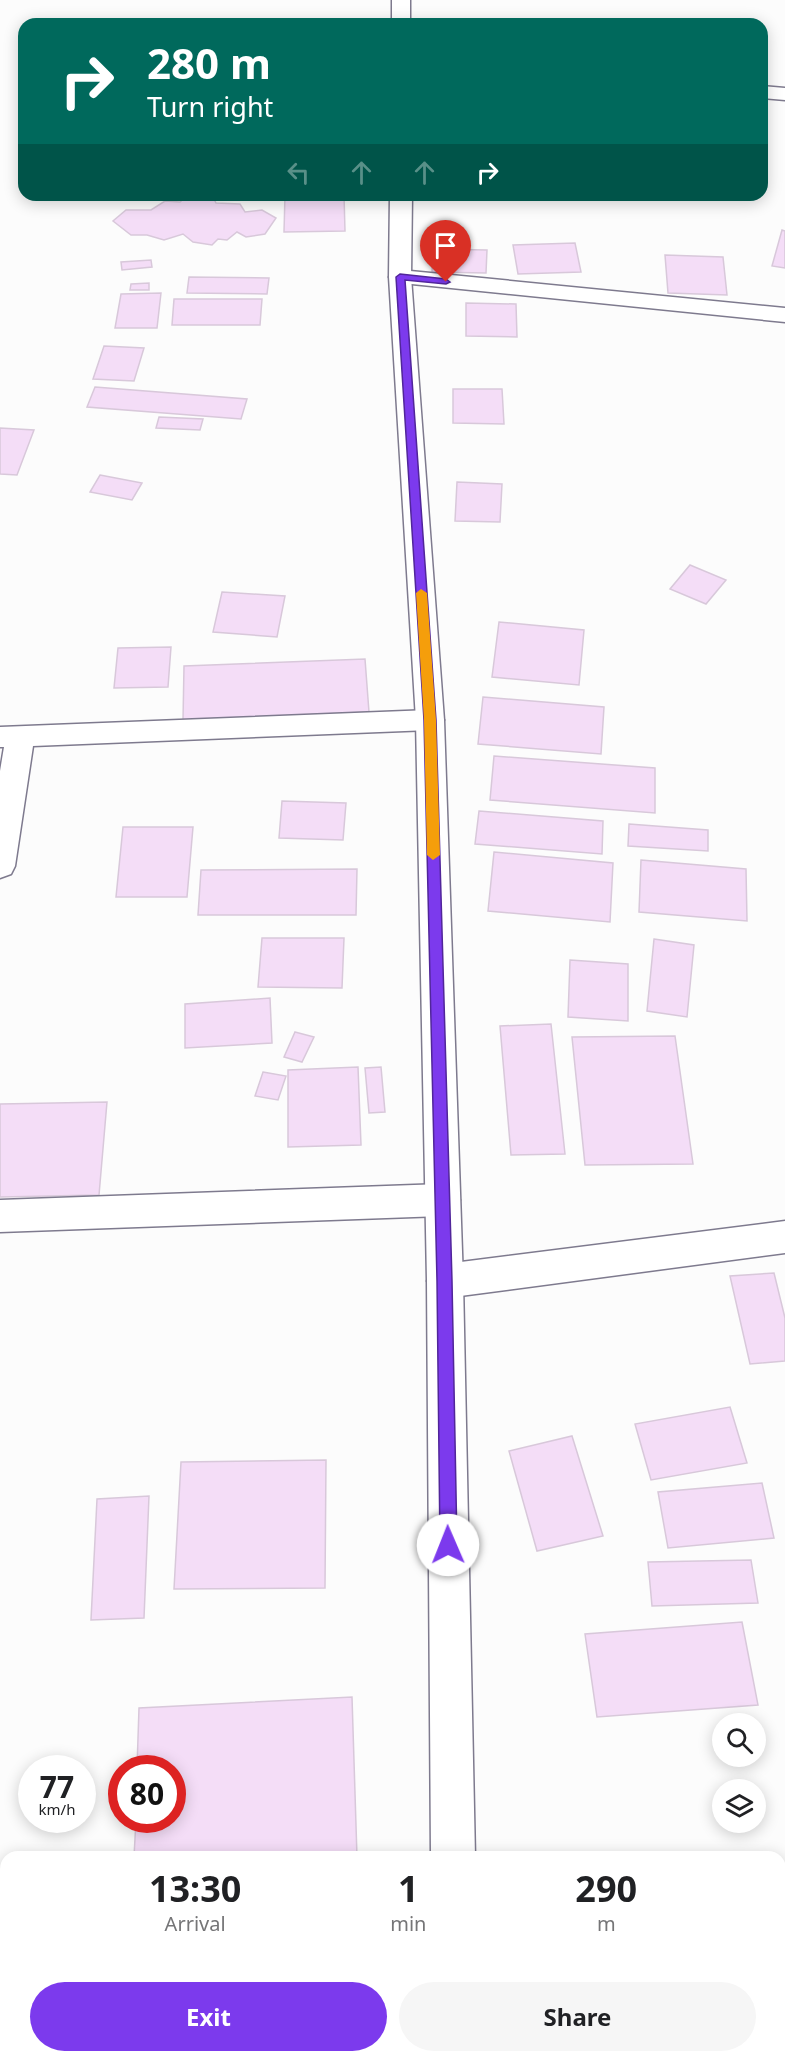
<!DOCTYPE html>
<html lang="en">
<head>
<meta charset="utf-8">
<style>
	body { margin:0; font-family:"Noto Sans",sans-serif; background:#f6f6f6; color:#202124; height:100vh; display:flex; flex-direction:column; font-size:22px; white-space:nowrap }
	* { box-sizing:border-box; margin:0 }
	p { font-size:20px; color:#757577 }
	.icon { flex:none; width:33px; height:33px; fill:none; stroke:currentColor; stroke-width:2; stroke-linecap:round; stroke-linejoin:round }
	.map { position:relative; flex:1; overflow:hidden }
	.side { position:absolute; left:0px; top:1851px; width:786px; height:212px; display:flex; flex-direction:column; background:#fff; border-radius:18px 18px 0 0; box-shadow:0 3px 15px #0003 }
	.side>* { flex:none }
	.hud { position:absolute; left:18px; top:18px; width:750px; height:183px; border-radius:18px; box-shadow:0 3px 15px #0003; background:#00695c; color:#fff; overflow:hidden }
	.tools { position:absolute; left:712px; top:1713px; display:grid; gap:12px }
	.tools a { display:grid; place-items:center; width:54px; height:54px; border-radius:50%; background:#fff; box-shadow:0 3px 15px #0003; font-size:30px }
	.speed { position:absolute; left:18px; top:1755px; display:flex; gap:12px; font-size:30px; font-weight:700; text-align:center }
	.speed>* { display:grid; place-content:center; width:78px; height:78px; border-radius:50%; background:#fff; box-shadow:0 3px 15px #0003; line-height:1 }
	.speed small { font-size:15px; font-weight:400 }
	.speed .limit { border:9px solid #d22; background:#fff; color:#111 }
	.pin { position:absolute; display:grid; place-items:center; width:51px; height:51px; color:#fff; margin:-62px -26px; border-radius:50% 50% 50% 0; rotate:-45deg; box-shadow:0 0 6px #0007 }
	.pin .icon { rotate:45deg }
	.me { position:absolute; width:66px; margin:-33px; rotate:359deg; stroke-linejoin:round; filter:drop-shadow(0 0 4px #0008) }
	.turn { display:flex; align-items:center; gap:21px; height:126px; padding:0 30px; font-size:27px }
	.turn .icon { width:78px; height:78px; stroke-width:2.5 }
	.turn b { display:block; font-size:42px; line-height:51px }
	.lanes { display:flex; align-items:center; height:57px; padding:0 30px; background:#0003; justify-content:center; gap:30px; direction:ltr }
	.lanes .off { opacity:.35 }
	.eta { display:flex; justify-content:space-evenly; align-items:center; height:102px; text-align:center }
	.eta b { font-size:36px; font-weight:700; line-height:42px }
	.action { display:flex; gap:12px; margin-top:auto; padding:12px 30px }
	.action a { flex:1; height:69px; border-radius:36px; background:#7c3aed; color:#fff; font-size:24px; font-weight:700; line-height:69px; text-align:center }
	.action a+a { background:#f6f6f6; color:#202124 }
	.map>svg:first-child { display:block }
	.building { fill:#f4ddf7; stroke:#d8c8da; stroke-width:1.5 }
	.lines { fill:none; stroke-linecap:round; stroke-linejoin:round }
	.minor-casing { stroke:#7e7a8e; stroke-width:3 }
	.trunk-casing { stroke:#7e7a8e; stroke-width:3 }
	.minor { fill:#fff; fill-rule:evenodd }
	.trunk { fill:#fff; fill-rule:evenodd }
	.route { fill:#7c3aed; stroke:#51269a; stroke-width:1.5 }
	.slow { fill:#f59e0b }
</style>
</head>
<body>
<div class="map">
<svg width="785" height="2062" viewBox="0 0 785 2062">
	<rect width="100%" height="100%" fill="#fcfcfc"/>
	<g class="building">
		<polygon points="188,195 212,195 216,203 240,204 245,212 262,210 276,218 265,234 246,237 237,232 227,240 218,239 212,245 193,242 183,234 164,240 147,235 131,235 113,221 126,210 151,210 165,201 180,202"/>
		<polygon points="285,195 344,195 345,231 284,232"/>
		<polygon points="782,230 785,231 785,268 772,266"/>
		<polygon points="575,243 581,272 518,274 513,245"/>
		<polygon points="433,249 487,250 486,273 432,272"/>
		<polygon points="665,255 723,257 727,295 668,293"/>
		<polygon points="151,260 152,267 122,270 121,262"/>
		<polygon points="189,277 269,278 267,294 187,293"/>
		<polygon points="149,283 149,290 130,290 131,284"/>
		<polygon points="161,293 157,328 115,328 121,294"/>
		<polygon points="174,299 262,299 260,325 172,325"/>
		<polygon points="466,303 516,304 517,337 466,336"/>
		<polygon points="104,346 144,348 134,381 93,379"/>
		<polygon points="95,387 247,399 241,419 87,407"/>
		<polygon points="453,389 502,389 504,424 453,423"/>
		<polygon points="159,417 203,419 200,430 156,428"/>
		<polygon points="0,428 34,430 17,475 0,474"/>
		<polygon points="100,475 142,483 132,500 90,492"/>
		<polygon points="457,482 502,484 500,522 455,521"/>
		<polygon points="690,565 726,580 706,604 670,589"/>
		<polygon points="222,592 285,596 277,637 213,632"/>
		<polygon points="499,622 584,630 579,685 492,677"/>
		<polygon points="171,647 168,687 114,688 118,648"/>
		<polygon points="365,659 369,712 183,720 184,666"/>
		<polygon points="483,697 604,707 601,754 478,744"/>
		<polygon points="494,756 655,768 655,813 490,800"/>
		<polygon points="282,801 346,803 343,840 279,838"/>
		<polygon points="479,811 603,821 602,854 475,844"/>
		<polygon points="629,824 708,830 708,851 628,846"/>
		<polygon points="123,827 193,827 187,897 116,897"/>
		<polygon points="494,852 613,863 610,922 488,911"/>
		<polygon points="641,860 746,869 747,921 639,912"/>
		<polygon points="357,869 356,915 198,915 201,870"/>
		<polygon points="262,938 344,938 342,988 258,987"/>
		<polygon points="654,939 694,945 687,1017 647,1011"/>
		<polygon points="570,960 628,964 628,1021 568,1017"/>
		<polygon points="270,998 272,1043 185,1048 185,1004"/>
		<polygon points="551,1024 565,1154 511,1155 500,1026"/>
		<polygon points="295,1032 314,1037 302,1062 284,1057"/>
		<polygon points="675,1036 693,1164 585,1165 572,1037"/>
		<polygon points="358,1067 361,1145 288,1147 288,1070"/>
		<polygon points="381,1067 385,1112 369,1113 365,1068"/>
		<polygon points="263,1072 286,1076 278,1100 255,1096"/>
		<polygon points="107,1102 99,1195 0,1197 0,1104"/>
		<polygon points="774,1273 785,1318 785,1361 750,1364 730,1276"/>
		<polygon points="730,1407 747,1463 651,1480 635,1424"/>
		<polygon points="572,1436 603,1536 537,1551 509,1451"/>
		<polygon points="326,1460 325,1588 174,1589 181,1462"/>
		<polygon points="762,1483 774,1538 668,1548 658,1492"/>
		<polygon points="149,1496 144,1618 91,1620 97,1499"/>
		<polygon points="751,1560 758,1603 652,1606 648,1562"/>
		<polygon points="742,1622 758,1705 597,1717 585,1634"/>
		<polygon points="352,1697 357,1857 134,1857 136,1820 172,1820 172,1768 137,1768 139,1708"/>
		<rect x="250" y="2056" width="122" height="6"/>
	</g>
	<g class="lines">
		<defs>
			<g id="minor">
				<polygon points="762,86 785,88 785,100 762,98"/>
				<polygon points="400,270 785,308 785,322 392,282 389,277 392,272"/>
				<polygon points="430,710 440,713 444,720 440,727 430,730 33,746 15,866 11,874 0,878 0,771 4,747 0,747 0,727"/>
				<polygon points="442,1184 455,1189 460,1200 455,1211 442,1216 0,1232 0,1200"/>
				<polygon points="785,1221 785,1253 445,1298 432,1293 427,1281 432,1269 445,1264"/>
			</g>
			<g id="trunk">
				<rect x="392" y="0" width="18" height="24"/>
				<polygon points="390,195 412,195 411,277 444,720 463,1281 475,1857 431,1857 427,1281 416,720 389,277"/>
				<rect x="432" y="2056" width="48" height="6"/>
			</g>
		</defs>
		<use href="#minor" class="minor-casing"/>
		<use href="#trunk" class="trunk-casing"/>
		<use href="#minor" class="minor"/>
		<use href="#trunk" class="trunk"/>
	</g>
	<polygon class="route" points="400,274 446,279 450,282 446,284 405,280 436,720 452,1281 457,1545 454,1551 448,1553 443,1551 440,1545 437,1281 424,720 396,277"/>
	<polygon class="slow" points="421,589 427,593 436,720 440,855 433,860 427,855 424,720 416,593"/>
</svg>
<div class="tools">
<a><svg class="icon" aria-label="search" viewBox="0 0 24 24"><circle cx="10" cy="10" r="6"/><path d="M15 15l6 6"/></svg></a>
<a><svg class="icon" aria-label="layers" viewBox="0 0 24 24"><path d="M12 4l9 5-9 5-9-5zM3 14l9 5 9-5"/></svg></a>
</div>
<div class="speed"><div>77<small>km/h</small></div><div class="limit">80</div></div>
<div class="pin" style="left:446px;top:282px;background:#d93025"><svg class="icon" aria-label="arrive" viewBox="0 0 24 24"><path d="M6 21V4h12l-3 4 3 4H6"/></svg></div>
<svg class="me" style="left:448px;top:1545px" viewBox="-20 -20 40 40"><circle r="19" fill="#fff"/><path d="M0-13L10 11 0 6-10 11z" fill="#7c3aed"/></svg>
<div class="hud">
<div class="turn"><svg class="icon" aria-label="right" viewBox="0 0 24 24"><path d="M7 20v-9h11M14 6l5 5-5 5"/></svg><div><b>280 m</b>Turn right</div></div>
<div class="lanes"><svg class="icon off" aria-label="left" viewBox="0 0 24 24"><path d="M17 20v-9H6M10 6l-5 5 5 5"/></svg><svg class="icon off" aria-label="ahead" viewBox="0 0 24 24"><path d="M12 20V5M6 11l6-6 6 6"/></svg><svg class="icon off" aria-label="ahead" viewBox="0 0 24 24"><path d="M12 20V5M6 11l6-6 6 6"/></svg><svg class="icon" aria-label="right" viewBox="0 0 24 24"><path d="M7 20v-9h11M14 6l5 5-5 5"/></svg></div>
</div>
<section class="side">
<div class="eta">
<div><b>13:30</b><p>Arrival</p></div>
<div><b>1</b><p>min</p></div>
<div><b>290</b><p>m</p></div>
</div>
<div class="action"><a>Exit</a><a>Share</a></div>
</section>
</div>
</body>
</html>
